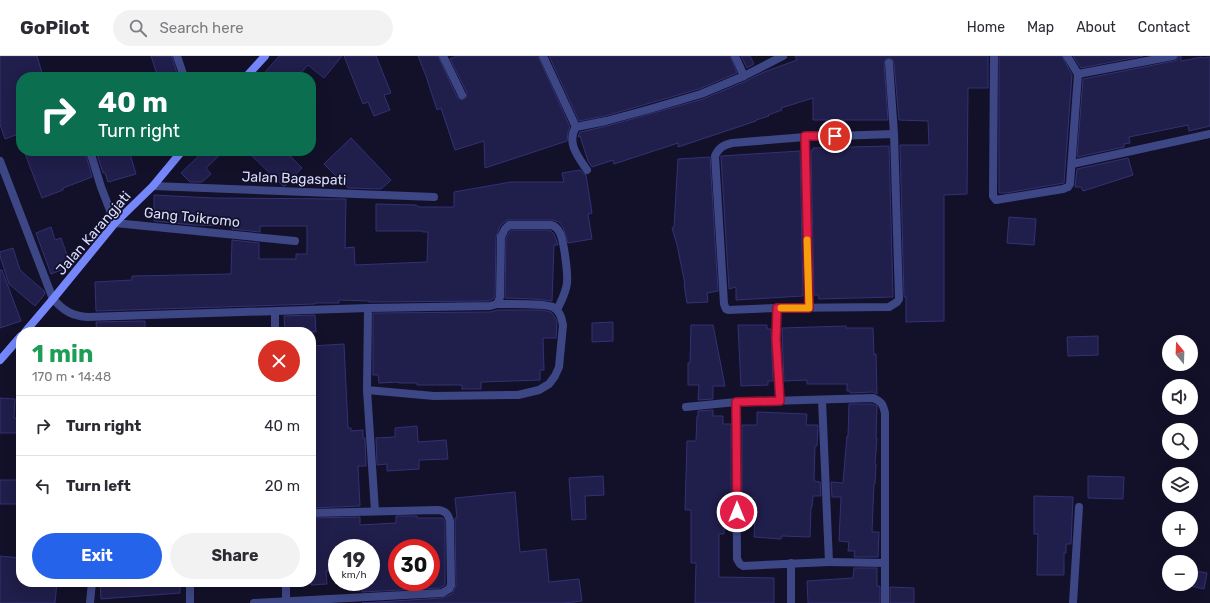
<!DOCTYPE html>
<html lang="en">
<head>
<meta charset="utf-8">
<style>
	body { margin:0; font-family:Rubik,sans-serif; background:#f2f2f3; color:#2b2b33; height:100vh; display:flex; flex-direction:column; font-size:15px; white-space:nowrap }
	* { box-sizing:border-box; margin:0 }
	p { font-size:13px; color:#7c7c81 }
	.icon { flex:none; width:22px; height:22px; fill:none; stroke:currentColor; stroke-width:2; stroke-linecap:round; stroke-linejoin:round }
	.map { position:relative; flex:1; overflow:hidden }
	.side { position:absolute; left:16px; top:271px; width:300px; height:260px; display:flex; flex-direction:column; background:#fff; border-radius:16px; box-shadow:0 4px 16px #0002 }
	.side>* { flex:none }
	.hud { position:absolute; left:16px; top:16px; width:300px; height:84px; border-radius:16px; box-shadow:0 4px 16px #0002; background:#0b6e4f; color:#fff; overflow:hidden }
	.needle { width:26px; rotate:341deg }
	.buttons { position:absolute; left:1162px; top:279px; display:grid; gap:8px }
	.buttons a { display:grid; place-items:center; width:36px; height:36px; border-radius:50%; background:#fff; box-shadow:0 4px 16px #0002; font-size:20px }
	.speed { position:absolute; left:328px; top:483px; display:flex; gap:8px; font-size:20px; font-weight:700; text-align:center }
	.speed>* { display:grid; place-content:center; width:52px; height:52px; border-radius:50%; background:#fff; box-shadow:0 4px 16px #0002; line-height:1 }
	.speed small { font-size:10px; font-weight:400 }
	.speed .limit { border:6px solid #d22; background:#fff; color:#111 }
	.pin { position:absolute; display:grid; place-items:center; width:34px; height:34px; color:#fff; margin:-17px; border:2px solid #fff; border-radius:50%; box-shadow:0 1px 4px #0007 }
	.me { position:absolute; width:44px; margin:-22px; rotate:0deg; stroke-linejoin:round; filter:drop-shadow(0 0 3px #0008) }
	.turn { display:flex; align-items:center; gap:14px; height:84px; padding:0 16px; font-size:18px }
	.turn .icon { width:52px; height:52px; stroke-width:2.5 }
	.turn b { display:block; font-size:28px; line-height:34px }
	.round { display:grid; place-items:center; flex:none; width:42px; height:42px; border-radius:21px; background:#f2f2f3 }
	.overview { display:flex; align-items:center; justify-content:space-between; height:68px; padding:0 16px }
	h1 { font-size:24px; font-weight:700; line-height:30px; color:#1e9e55 }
	.button { display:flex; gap:8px; margin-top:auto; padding:8px 16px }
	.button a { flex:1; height:46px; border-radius:24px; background:#2563eb; color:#fff; font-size:16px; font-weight:700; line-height:46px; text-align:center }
	.button a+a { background:#f2f2f3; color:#2b2b33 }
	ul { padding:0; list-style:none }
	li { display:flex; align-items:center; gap:12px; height:60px; padding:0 16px; border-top:1px solid #e1e1e2 }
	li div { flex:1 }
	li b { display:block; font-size:15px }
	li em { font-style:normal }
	header { display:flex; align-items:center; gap:24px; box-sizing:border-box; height:56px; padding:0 20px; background:#fff; border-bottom:1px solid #e1e1e2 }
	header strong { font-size:19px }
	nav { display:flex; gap:22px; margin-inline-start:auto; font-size:14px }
	.search { width:280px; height:36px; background:#f2f2f3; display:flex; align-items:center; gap:10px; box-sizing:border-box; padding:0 14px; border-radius:22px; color:#7c7c81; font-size:15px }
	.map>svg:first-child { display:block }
	.building { fill:#201e4a; stroke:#343175; fill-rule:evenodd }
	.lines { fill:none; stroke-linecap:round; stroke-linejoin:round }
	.lane { stroke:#3e4786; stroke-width:8 }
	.street { stroke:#3e4786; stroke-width:8 }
	.secondary { stroke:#7587fa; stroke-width:8 }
	.route-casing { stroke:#92132f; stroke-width:10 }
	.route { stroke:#e11d48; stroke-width:7 }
	.slow { stroke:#f59e0b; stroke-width:7 }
	.labels { text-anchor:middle; stroke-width:3.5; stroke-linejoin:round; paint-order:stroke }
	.street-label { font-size:14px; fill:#dbddfe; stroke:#121129 }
</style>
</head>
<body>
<header>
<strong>GoPilot</strong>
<div class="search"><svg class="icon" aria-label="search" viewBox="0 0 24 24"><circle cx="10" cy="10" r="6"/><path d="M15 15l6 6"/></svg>Search here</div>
<nav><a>Home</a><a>Map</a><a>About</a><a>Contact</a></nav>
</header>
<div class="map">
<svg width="1210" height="547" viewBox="0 0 1210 547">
	<rect width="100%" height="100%" fill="#121129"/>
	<g class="building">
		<polygon points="0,0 37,0 42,17 31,21 21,21 21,77 5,83 0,68"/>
		<polygon points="151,0 172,0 178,21 158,21"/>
		<polygon points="279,0 342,0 324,22 308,9 297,21 261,21"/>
		<polygon points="344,0 376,0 391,37 384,39 390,54 374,60 368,46 363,48"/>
		<polygon points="418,0 438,0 457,41 462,44 466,42 467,37 450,3 457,0 538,0 570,71 568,76 567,85 485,112 484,85 455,94 441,52 437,54 426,20"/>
		<polygon points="549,0 730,0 737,17 699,33 605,60 579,65"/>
		<polygon points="741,0 750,0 754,8 747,12"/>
		<polygon points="795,0 988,0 988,32 968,32 967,138 944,139 944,265 906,266 906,241 904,241 900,89 929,89 928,65 899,64 894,7 891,2 886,3 884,7 888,64 813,64 813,42 781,52 782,54 768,59 769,60 756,64 756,65 678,91 678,87 614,108 613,104 592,111 588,105 580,80 578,81 580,76 607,70 703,43 746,25 764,16 797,4"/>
		<polygon points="999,0 1062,0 1072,19 1064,127 1006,137 999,137"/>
		<polygon points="1073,0 1143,0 1081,12"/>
		<polygon points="1178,0 1181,0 1181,5 1202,1 1203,2 1210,1 1210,70 1189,75 1188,69 1129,81 1130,87 1124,88 1124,91 1077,101 1083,23 1174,5 1177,4"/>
		<polygon points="351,82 391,124 381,133 348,132 324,108"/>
		<polygon points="889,90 893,241 819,243 818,239 814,239 811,95 813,94 813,92"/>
		<polygon points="24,95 85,95 92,121 63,132 63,134 42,142"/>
		<polygon points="96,95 129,95 136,118 108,126 105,117 103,117"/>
		<polygon points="204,95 224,95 206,112 211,118 202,126 190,126 181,117"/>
		<polygon points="247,95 285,95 302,112 285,130 283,130"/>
		<polygon points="800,95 803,240 736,244 736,231 729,233 721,101 721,100"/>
		<polygon points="710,101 718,235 707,237 708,246 687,247 684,228 685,228 677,189 672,172 674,171 678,103"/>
		<polygon points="1128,102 1133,119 1083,135 1081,131 1075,131 1077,113"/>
		<polygon points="580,114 583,117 586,119 592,157 588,158 592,183 568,187 563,171 559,166 552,164 507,164 500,170 496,181 495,240 493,243 489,245 369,246 369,245 339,244 339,247 315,247 315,248 96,255 95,226 132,224 132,220 231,218 232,184 259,187 259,203 296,203 296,198 307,198 307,170 260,170 260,176 232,173 232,170 193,169 154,165 154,139 212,142 346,143 345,192 354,191 355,209 427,206 428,176 423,176 423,175 376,175 376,148 416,149 419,151 454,151 454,136 511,126 564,126 562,117"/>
		<polygon points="1009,161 1036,163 1034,189 1007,187"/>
		<polygon points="51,171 55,184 61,182 71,210 51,218 36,177"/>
		<polygon points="511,174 550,174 554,178 558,189 554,189 552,245 534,243 505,242 506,182"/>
		<polygon points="13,192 20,214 44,235 45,238 35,250 9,228 0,200 0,196"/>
		<polygon points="0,214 2,214 21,265 0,272"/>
		<polygon points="498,254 541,254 551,256 554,260 557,265 556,282 543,282 544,314 540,314 540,324 481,326 481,333 462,333 462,329 417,329 417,327 399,327 399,326 379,327 378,319 373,319 373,257 490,256"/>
		<polygon points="315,259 316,276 285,276 284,260"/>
		<polygon points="145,265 145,276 97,276 96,266"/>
		<polygon points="613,266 613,285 592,286 592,267"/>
		<polygon points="691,269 713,269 725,330 713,330 713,343 698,344 699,329 688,329 688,307 690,307"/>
		<polygon points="738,269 767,269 767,273 771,273 773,325 768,325 768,329 741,330"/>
		<polygon points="846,270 846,272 873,272 874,299 876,298 877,338 873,336 850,337 850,335 847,335 847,328 807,328 807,324 784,325 782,272"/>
		<polygon points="1098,280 1098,299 1068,300 1067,281"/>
		<polygon points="344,288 348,372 351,372 351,375 363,374 363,382 365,382 366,410 358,410 360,450 311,452 311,290"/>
		<polygon points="0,342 15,343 14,362 21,363 21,377 0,377"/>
		<polygon points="849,348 872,348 877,350 876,382 877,382 875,408 876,408 875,428 874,428 872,476 879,476 878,501 854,501 855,495 848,495 849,486 839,485 841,441 832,441 831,426 843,427 847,380 848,380"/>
		<polygon points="713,354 713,360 723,360 723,368 731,368 731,441 727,441 727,445 725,445 724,478 719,478 719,521 774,522 774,547 695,547 696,507 691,507 691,454 685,454 687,385 696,385 697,360 698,360 698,355"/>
		<polygon points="757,356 807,358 806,369 818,369 817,390 815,390 814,425 820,426 821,440 813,440 812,451 811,451 810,481 782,480 781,483 754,481 756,442 742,442 742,369 757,369"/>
		<polygon points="417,370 418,386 446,384 448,403 419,404 419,413 387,415 387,408 377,409 376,382 395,381 395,372"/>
		<polygon points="603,420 604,439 585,440 586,463 572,464 569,422"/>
		<polygon points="1088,420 1124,421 1123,443 1088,442"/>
		<rect x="0" y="424" width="19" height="24"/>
		<polygon points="515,436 520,496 546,493 549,526 579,523 582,545 563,547 362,547 442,542 452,538 456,529 455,462 457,462 455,442"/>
		<polygon points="1034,440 1073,441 1071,488 1066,488 1066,497 1064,497 1064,519 1037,519 1038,478 1034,478"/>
		<path d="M396,460H417V462H443L445,466V529L440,532L362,536V526H371V492H337V515H326L327,528L311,529V462L360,461V469L396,467ZM397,492H431V526H395L394,498H397Z"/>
		<polygon points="0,500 21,502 21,526 57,526 55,547 0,547"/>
		<polygon points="854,512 877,512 877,530 880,530 880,547 808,547 807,525 853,522"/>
		<polygon points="1191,514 1207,517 1204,533 1191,530"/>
		<polygon points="100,526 180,526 180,537 101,543"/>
		<polygon points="890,531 914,532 914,547 890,547"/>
	</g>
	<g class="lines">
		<g class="lane">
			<polyline points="177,0 184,21"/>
			<polyline points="443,0 462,39"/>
			<polyline points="90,95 101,131 115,167 295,185"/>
			<polyline points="153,130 434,141"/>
			<path d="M501,181L505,173L509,169H551C556,170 558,173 560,177C564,186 568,217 567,227C566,237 561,245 557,254"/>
			<polyline points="1073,547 1079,451"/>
		</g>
		<g class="street">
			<polyline points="543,0 576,71"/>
			<polyline points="735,0 744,20"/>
			<polyline points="994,0 993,140 996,144 1063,133 1068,131 1070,128 1078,18"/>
			<polyline points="1067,0 1078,18 1173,0"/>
			<path d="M889,7L894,78L899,243L897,246L889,251L777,252L728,254L726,253L724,248L715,100C719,91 724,89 732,87L805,81L894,78"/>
			<polyline points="805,81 809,252"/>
			<path d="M0,105L53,243C64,255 72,260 88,261L368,252L490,250L497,248L500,241L501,181"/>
			<polyline points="1072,108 1210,78"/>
			<path d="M587,114C578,101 566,86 576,71L606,65L650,53L701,38L744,20L783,0"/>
			<path d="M368,252L367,334L434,340L518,339L539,334L549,328L555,320L559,311L563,269C562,262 560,255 553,251C543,247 509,248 497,248"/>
			<polyline points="777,252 776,283 780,345"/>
			<polyline points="275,256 275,276"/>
			<polyline points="367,334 375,455"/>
			<polyline points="736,346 737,503 740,508 743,510 829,506 822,344"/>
			<path d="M686,351L736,346L873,342C881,345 883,348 885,357V547"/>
			<polyline points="829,506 885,507"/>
			<polyline points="190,526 190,547"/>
			<polyline points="286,526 286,547"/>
			<polyline points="90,547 92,526"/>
			<path d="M254,547L442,537L449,533L451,529L450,465C448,458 446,455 438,454L311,457"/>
			<polyline points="791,547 791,507"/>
		</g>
		<g class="secondary">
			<polyline points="246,21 265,0"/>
			<polyline points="25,276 53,243 115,167 153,130 182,95"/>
			<polyline points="0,304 21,280"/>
		</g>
	</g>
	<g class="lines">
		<defs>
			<polyline id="route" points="737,456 736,346 780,345 776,283 777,252 809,252 805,80 835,80"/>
		</defs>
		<use href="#route" class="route-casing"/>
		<use href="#route" class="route"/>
		<polyline class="slow" points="781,252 809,252 807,184"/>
	</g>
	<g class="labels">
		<g class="street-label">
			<text transform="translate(294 122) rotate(2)" y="5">Jalan Bagaspati</text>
			<text transform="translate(192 161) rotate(6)" y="5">Gang Toikromo</text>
			<text transform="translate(93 177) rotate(-49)" y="5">Jalan Karangjati</text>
		</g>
	</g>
</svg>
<div class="buttons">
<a><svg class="needle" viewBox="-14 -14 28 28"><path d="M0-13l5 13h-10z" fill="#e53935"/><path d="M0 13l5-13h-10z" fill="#7c7c81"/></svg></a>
<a><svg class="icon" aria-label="sound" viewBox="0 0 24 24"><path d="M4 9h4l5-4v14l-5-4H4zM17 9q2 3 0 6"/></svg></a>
<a><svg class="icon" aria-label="search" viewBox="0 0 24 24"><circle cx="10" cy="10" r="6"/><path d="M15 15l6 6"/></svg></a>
<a><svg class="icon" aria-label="layers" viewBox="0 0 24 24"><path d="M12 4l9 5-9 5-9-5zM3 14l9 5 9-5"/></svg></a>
<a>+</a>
<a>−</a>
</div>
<div class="speed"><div>19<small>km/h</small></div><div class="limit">30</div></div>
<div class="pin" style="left:835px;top:80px;background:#d93025"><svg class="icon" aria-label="arrive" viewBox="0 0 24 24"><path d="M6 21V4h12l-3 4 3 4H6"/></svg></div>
<svg class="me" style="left:737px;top:456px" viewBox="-20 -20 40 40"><circle r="17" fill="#e11d48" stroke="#fff" stroke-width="3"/><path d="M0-11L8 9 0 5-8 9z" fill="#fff"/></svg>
<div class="hud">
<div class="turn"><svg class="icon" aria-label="right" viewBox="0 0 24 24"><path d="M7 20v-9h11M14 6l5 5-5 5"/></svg><div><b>40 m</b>Turn right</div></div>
</div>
<section class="side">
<div class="overview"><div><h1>1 min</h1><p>170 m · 14:48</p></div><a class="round" style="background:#d93025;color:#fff"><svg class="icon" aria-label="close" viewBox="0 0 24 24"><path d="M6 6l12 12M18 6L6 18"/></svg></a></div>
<ul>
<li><svg class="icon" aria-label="right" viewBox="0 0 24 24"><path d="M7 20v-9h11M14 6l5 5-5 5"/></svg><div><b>Turn right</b></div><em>40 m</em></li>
<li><svg class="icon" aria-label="left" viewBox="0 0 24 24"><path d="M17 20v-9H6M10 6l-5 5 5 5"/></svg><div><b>Turn left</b></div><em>20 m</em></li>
</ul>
<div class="button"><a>Exit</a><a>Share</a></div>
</section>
</div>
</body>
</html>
